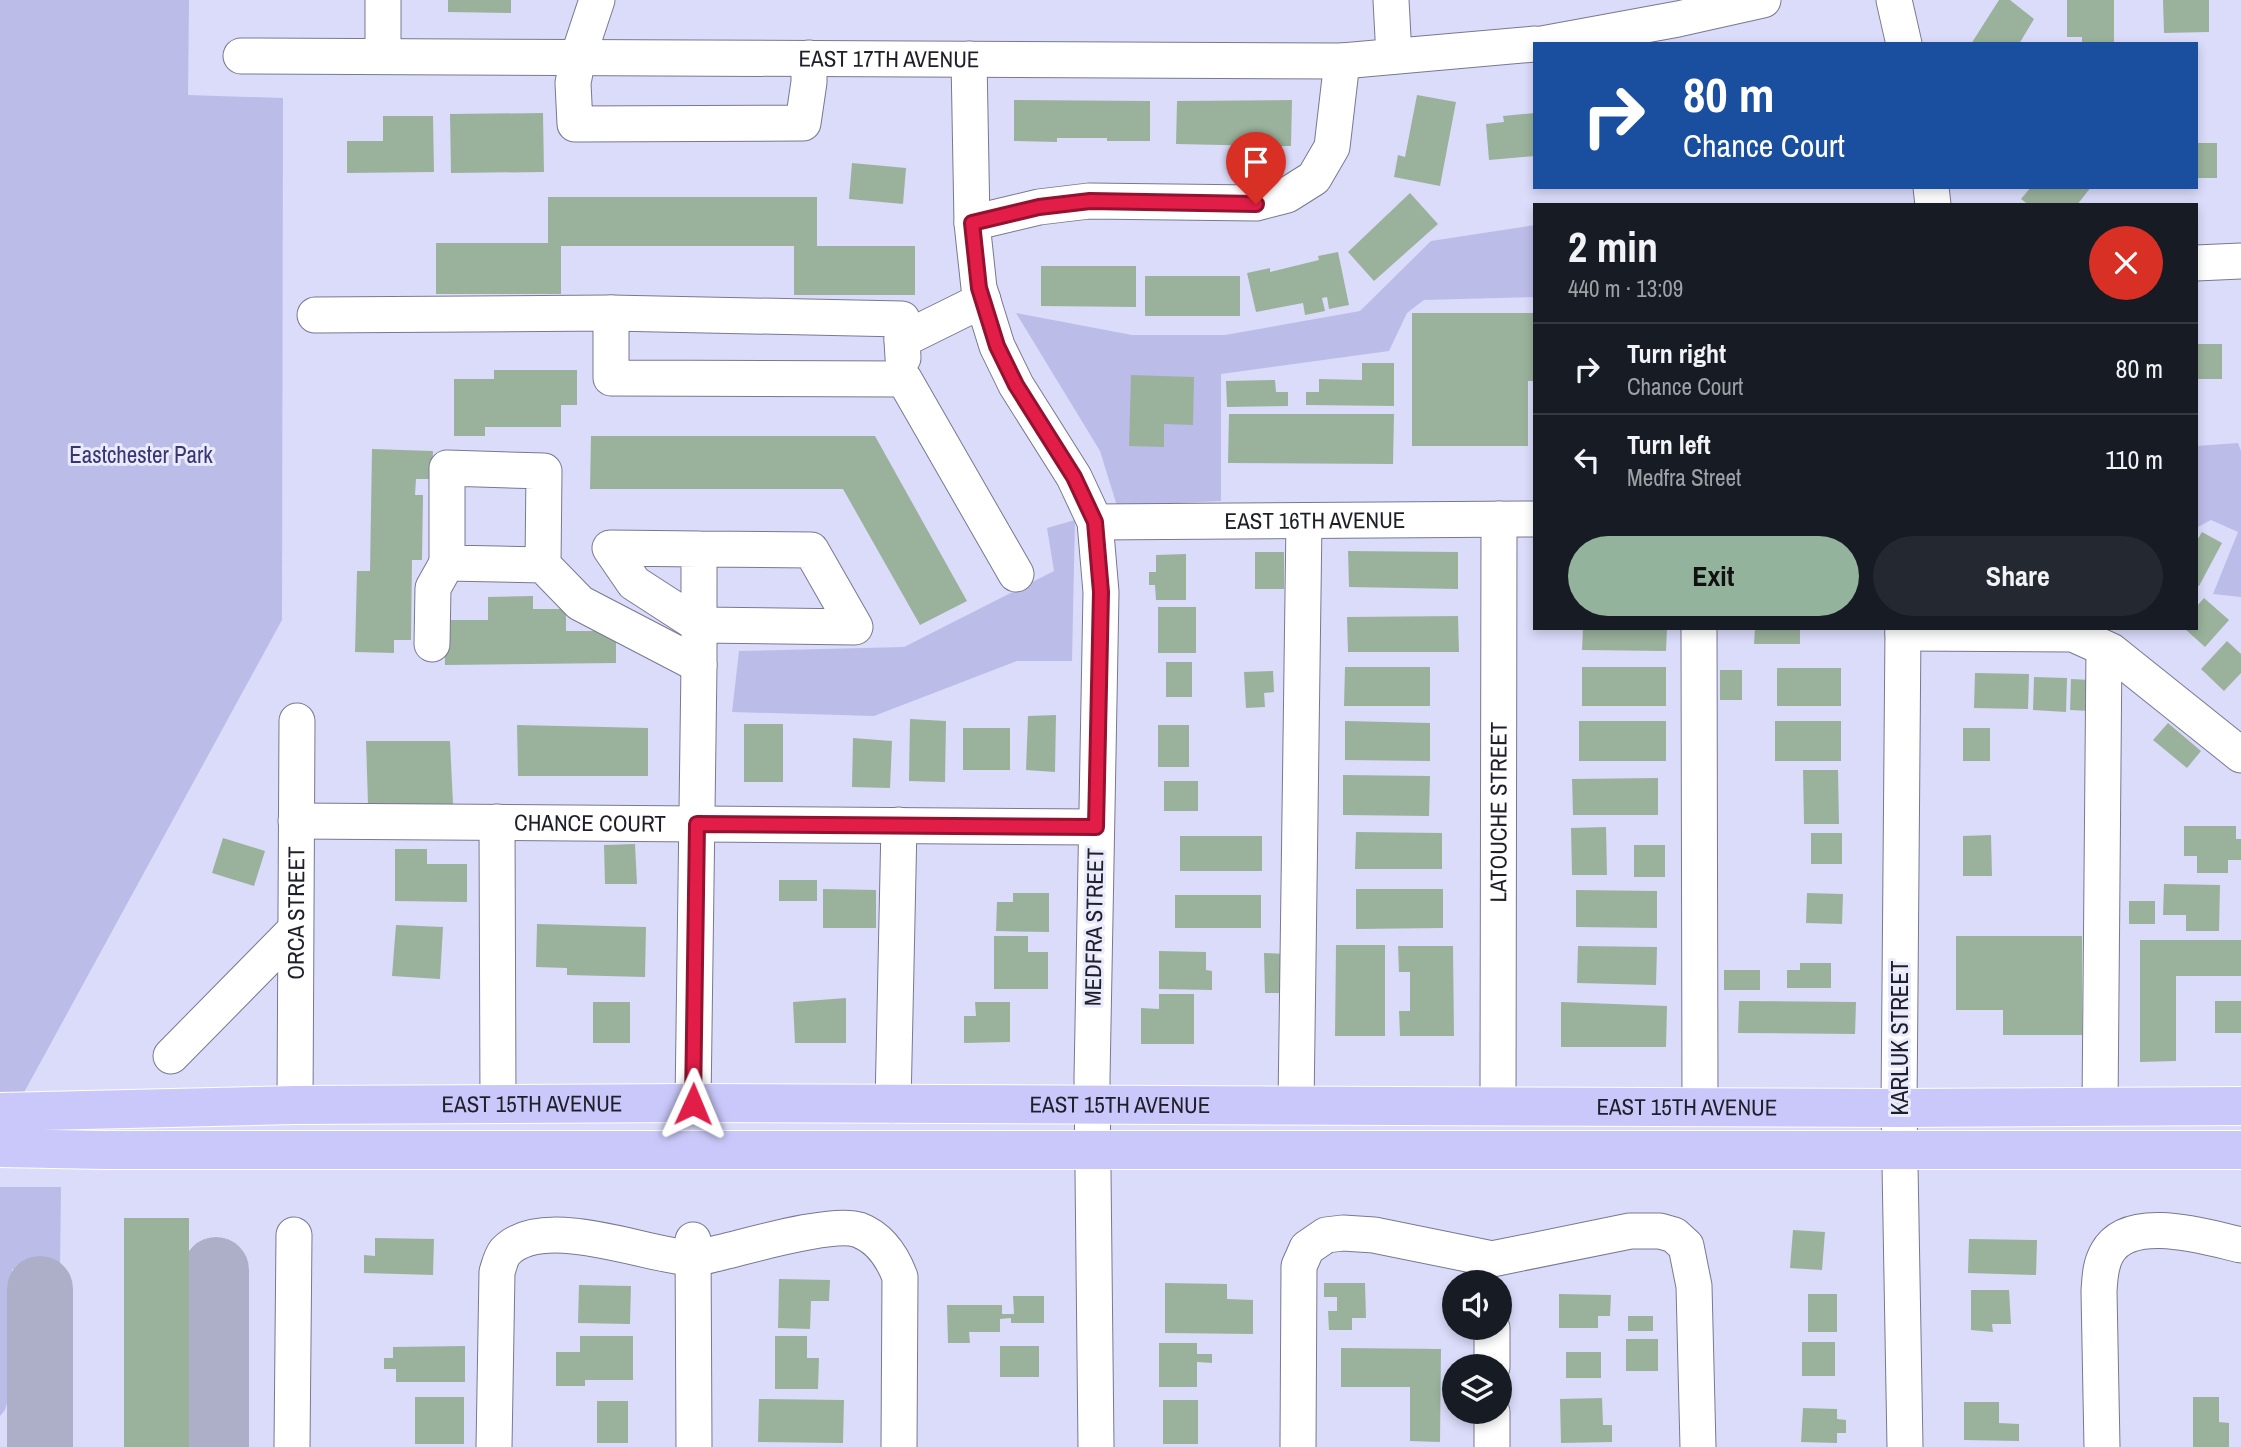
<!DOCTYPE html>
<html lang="en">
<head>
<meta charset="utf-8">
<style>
	body { margin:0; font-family:"Archivo Narrow",sans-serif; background:#242831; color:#f1f3f6; height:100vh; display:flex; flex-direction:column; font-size:26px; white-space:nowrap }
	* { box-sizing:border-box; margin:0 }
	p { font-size:23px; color:#9ea1a6 }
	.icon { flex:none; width:38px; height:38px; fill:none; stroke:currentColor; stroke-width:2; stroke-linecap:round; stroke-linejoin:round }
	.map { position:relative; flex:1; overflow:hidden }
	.details { position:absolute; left:1533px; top:203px; width:665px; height:427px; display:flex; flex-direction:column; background:#171b24; border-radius:0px; box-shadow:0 4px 10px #0003 }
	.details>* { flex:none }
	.guide { position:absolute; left:1533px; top:42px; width:665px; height:147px; border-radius:0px; box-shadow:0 4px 10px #0003; background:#1a4fa0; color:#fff; overflow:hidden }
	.fabs { position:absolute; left:1442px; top:1270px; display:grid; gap:14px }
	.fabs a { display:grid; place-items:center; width:70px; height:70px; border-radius:50%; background:#171b24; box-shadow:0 4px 10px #0003; font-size:35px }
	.pin { position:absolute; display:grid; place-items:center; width:60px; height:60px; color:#fff; margin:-72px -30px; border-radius:50% 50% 50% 0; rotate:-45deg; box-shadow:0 0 7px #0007 }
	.pin .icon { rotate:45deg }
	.me { position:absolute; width:77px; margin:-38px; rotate:1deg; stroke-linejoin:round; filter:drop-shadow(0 0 5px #0008) }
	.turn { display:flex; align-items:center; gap:24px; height:147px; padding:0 35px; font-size:32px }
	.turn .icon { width:91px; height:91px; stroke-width:2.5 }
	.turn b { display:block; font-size:49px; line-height:60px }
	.round { display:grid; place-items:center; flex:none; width:74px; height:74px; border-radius:37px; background:#242831 }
	.summary { display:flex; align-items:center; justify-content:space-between; height:119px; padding:0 35px }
	h1 { font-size:42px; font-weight:700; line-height:52px }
	.action { display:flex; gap:14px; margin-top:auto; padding:14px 35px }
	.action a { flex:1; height:80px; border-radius:42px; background:#94b39d; color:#111; font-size:28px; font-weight:700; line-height:80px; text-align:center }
	.action a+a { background:#242831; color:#f1f3f6 }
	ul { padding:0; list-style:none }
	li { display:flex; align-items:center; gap:21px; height:91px; padding:0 35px; border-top:2px solid #363941 }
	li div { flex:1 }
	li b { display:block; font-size:26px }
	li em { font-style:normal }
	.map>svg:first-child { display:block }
	.green { fill:#bcbce9 }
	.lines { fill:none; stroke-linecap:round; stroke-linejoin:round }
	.taxiway { stroke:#adaec8; stroke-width:66 }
	.building { fill:#9ab29c }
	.minor-casing { stroke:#787893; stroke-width:37 }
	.major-casing { stroke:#fff; stroke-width:40 }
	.minor { stroke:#fff; stroke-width:35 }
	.major { stroke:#cac8fa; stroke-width:38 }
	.route-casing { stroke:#92132f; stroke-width:18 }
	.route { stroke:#e11d48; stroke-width:12 }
	.labels { text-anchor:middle; stroke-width:6; stroke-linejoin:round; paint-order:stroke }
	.street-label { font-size:23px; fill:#1f1f2a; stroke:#e9eafc }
	.park-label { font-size:23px; fill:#3b3473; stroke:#e9eafc }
</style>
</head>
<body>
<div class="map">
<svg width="2241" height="1447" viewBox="0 0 2241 1447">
	<rect width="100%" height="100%" fill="#dbdcfa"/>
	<g class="green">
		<polygon points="0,0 189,0 188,95 283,98 282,620 21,1098 0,1098"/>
		<polygon points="1535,225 1535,297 1424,300 1407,313 1389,351 1221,374 1221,501 1117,506 1100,451 1016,313 1132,335 1225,335 1360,311 1431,241"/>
		<polygon points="2238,443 2241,451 2241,597 2213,594 2238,532 2211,520 2196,528 2196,446"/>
		<polygon points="1075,520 1072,661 1017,661 874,716 732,712 739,651 904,647 1054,571 1047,528"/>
		<polygon points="0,1187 61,1187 60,1268 12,1269 12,1387 5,1410 0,1416"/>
	</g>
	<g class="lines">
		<g class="taxiway">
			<polyline points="40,1289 40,1447"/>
			<polyline points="216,1447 216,1270"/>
		</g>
	</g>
	<g class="building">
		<polygon points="448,0 511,0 511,13 448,12"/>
		<polygon points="1999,0 2010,0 2034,19 2019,44 1971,44"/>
		<polygon points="2067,0 2114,0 2114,44 2082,44 2082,37 2067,37"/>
		<polygon points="2163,0 2209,0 2209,32 2164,33"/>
		<polygon points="1417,95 1456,102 1440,186 1394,177 1398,155 1405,157"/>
		<polygon points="1014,100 1150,101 1150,141 1107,141 1107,138 1057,138 1057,142 1014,141"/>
		<polygon points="1292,100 1291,146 1282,146 1282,155 1269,155 1269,146 1176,144 1177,101"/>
		<polygon points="543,113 544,172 451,173 450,114"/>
		<polygon points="1535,113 1535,156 1489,160 1486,124 1504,122 1503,116"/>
		<polygon points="383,116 433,116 434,172 347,173 347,141 383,141"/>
		<rect x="2196" y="143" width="21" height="35"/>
		<polygon points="852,163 906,168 903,204 849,199"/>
		<polygon points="2031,187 2091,187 2077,205 2029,205 2021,199"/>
		<polygon points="1410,193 1438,224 1374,281 1348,252"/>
		<polygon points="548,197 817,197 817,246 915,246 915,295 794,295 794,246 561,246 561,294 436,294 436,243 548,243"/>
		<polygon points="1338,252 1349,305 1329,309 1327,297 1322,298 1325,311 1305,315 1303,303 1256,312 1247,273 1270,268 1270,272 1319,260 1318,256"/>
		<polygon points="1041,266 1136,266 1136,307 1041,306"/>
		<rect x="1145" y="276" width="95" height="40"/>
		<polygon points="1412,313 1535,313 1535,381 1528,381 1528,446 1412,446"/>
		<rect x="2196" y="344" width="26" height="35"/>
		<polygon points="1362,363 1394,363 1394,406 1306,405 1306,392 1319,392 1319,379 1362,380"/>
		<polygon points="494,370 577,370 577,405 561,405 561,427 485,427 485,436 454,436 454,379 494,379"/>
		<polygon points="1131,375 1194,377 1193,425 1164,424 1164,447 1129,446"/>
		<polygon points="1275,380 1276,392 1288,392 1288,406 1227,407 1226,381"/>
		<polygon points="1229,414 1394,414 1393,464 1228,463"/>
		<polygon points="591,436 875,436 967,601 920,625 843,489 590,489"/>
		<polygon points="372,449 433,451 432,479 416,479 415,495 423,495 422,560 412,560 411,640 394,640 394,653 355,652 357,571 370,571"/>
		<polygon points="2202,532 2222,543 2199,586 2196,585 2196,542"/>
		<polygon points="1348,551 1458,552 1458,589 1349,587"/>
		<rect x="1255" y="552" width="29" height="37"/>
		<polygon points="1186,554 1186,600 1156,600 1155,585 1149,585 1149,572 1156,572 1156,555"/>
		<polygon points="533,596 533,609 566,609 566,631 616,631 616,663 445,665 444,620 488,620 488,597"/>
		<polygon points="2204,598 2229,620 2205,647 2184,628 2196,628 2196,607"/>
		<rect x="1158" y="607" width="38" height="46"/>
		<polygon points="1458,616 1459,652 1348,652 1347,617"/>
		<polygon points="1583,628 1667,628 1666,651 1582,650"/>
		<polygon points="1755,628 1800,628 1800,644 1754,644"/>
		<polygon points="2227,641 2241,654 2241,673 2224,691 2201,669"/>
		<rect x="1166" y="662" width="26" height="35"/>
		<polygon points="1345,667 1430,667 1430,706 1344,706"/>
		<rect x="1582" y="667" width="84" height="39"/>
		<rect x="1777" y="668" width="64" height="38"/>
		<rect x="1720" y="670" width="22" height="30"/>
		<polygon points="1273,671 1274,692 1264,693 1265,707 1246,708 1244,672"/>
		<polygon points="1975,673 2029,674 2028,709 1974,708"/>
		<polygon points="2034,677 2067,678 2066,712 2033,710"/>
		<polygon points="2071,679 2091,680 2090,711 2070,710"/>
		<polygon points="1056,715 1055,772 1026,770 1028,716"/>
		<polygon points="910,719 946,721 945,782 909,781"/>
		<polygon points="1345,721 1430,723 1430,761 1345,760"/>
		<rect x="1579" y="721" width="87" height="40"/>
		<rect x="1775" y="721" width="66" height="40"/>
		<polygon points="2168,723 2201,751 2187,768 2153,740"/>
		<rect x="744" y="724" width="39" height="58"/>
		<polygon points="517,725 648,728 648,776 518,776"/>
		<rect x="1158" y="725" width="31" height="42"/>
		<rect x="963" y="728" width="47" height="42"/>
		<rect x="1963" y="728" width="27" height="33"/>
		<polygon points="853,738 892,741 890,788 852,787"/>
		<polygon points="366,741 450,741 453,804 368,804"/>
		<polygon points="1803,770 1838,770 1839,824 1804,824"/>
		<polygon points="1343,775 1430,776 1429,816 1343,815"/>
		<polygon points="1658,778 1658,815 1573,815 1572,779"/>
		<rect x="1164" y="781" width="34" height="30"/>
		<polygon points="2184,826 2236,826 2236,839 2241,839 2241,860 2228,860 2228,873 2197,873 2197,856 2184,856"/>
		<polygon points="1606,827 1607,875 1572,875 1571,828"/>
		<polygon points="1356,832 1442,833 1442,869 1355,869"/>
		<rect x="1811" y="833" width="31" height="31"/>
		<polygon points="1991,835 1992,876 1963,876 1963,836"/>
		<rect x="1180" y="836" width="82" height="35"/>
		<polygon points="223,838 265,851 254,886 212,873"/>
		<polygon points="635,844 637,884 605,884 604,845"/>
		<rect x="1634" y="845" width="31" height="32"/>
		<polygon points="395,849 427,849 427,864 467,864 467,902 395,901"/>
		<rect x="779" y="880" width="38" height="21"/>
		<polygon points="2164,884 2220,885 2219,931 2186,931 2186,915 2163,915"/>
		<polygon points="823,889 876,890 876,928 823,928"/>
		<polygon points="1356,889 1443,889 1443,928 1356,929"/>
		<polygon points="1576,890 1657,891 1657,928 1576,927"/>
		<polygon points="1013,893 1049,893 1049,932 996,931 997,902 1013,902"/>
		<polygon points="1807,893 1843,894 1842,924 1806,923"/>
		<rect x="1175" y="895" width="86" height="33"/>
		<rect x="2129" y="901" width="26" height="23"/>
		<polygon points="537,924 646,927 645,977 567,975 567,968 536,967"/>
		<polygon points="396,925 443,927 440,979 392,976"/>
		<polygon points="994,936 1028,936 1028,952 1048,952 1048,989 994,989"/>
		<polygon points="1956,936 2082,936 2082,1035 2003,1035 2003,1010 1956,1010"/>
		<polygon points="2140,940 2241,940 2241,976 2176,976 2176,1061 2140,1062"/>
		<polygon points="1336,945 1385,945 1385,1036 1335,1036"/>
		<polygon points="1398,946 1453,946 1454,1036 1400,1036 1399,1011 1410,1011 1410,972 1399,972"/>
		<polygon points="1578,946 1657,947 1656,985 1577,983"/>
		<polygon points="1159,951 1206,952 1206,970 1212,971 1212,990 1159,989"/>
		<polygon points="1264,953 1288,954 1287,993 1265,993"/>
		<polygon points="1800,963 1831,963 1831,988 1787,988 1787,970 1800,970"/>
		<rect x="1724" y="970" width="36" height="20"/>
		<polygon points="1159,994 1194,994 1194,1044 1141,1044 1141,1008 1159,1009"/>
		<polygon points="846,998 846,1043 795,1043 793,1002"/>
		<polygon points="1739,1001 1856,1002 1855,1034 1738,1033"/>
		<rect x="2215" y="1001" width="26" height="32"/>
		<rect x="593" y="1002" width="37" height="41"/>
		<polygon points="975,1002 1010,1002 1010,1042 964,1043 964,1016 976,1016"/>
		<polygon points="1561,1002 1667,1006 1666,1047 1561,1047"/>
		<rect x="124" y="1218" width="65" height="229"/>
		<polygon points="1793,1230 1825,1232 1822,1270 1790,1268"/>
		<polygon points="375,1238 434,1239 433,1275 364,1273 364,1255 375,1256"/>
		<polygon points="1969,1239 2037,1240 2036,1275 1968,1273"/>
		<polygon points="779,1279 830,1280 829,1301 811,1301 810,1329 778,1328"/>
		<polygon points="1165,1283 1227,1284 1227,1299 1253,1300 1253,1334 1165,1333"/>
		<polygon points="1324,1283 1365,1283 1366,1318 1352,1318 1352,1330 1329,1330 1328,1311 1337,1311 1337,1297 1324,1297"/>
		<polygon points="579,1285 631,1286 630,1324 578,1323"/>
		<polygon points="1971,1290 2009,1290 2011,1324 1992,1324 1993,1332 1971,1330"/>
		<polygon points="1559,1294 1611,1295 1610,1316 1598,1316 1598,1328 1559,1328"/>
		<rect x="1808" y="1294" width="29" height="38"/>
		<polygon points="1013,1296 1044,1296 1044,1323 1011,1323 1011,1318 1000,1319 1000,1332 969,1332 970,1343 948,1343 947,1305 1002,1305 1002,1314 1014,1314"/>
		<rect x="1628" y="1316" width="25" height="15"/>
		<polygon points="580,1336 633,1336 633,1380 585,1380 585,1386 556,1386 556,1352 580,1352"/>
		<polygon points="775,1336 807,1336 807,1358 819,1358 818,1389 775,1389"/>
		<rect x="1626" y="1339" width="32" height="32"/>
		<rect x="1802" y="1342" width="33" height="34"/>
		<polygon points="1159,1343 1197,1343 1197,1354 1212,1354 1212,1363 1197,1362 1197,1387 1159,1387"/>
		<polygon points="465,1346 465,1382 396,1382 396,1369 384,1369 384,1358 393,1358 393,1347"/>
		<rect x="1000" y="1346" width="39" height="31"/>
		<polygon points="1341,1348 1441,1349 1440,1442 1410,1441 1410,1387 1341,1387"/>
		<rect x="1566" y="1352" width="35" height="26"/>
		<rect x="415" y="1397" width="49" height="47"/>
		<polygon points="2193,1397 2219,1397 2219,1422 2229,1423 2229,1447 2193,1447"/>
		<polygon points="1602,1398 1603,1425 1612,1425 1612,1442 1561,1443 1560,1399"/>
		<polygon points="759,1399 844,1400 843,1443 758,1442"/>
		<rect x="1163" y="1400" width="35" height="44"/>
		<rect x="597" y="1401" width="31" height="42"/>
		<polygon points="1964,1402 1999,1402 1999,1423 2019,1424 2019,1441 1964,1440"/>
		<polygon points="1803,1408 1837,1409 1837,1419 1846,1420 1846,1433 1837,1433 1837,1443 1801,1442"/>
	</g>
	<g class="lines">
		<defs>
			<g id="minor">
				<polyline points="383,0 383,56"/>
				<polyline points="597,0 578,57 573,83 575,124 803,123 809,82 809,58"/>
				<polyline points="1391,0 1394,56"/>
				<polyline points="1894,0 1904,44"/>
				<polyline points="1542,44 1678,19 1763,0"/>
				<path id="s1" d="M241,56L1342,61L1535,44"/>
				<polyline points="969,59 972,223 979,288 997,346 1016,385 1074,477 1095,522 1101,592 1092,1079 1096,1447"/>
				<polyline points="1931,187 1933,205"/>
				<polyline points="972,223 1039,207 1089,201 1256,203 1287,195 1314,178 1332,147 1342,61"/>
				<polyline points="2196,263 2241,261"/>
				<polyline points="611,313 902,319 902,340"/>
				<polyline points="315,315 611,313 611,378 904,379 1016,574"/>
				<polyline points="903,358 902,340 983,300"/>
				<path id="s2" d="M1095,522L1535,519"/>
				<polyline points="543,565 447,563 447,468 544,471 543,565 580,603 699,665"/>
				<polyline points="1699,628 1700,1106"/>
				<polyline points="1903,628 1899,1108 1905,1447"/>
				<polyline points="1903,633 2073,634 2111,651 2241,755"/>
				<polyline points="432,644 433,588 447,563"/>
				<path id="s3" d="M296,821L1096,827"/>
				<polyline points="497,822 498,1104"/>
				<polyline points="171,1056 295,930"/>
				<polyline points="693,1103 699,665 699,549 811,550 855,627 699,625 634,583 610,548 699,549"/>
				<path id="s4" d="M295,1105L297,721"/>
				<polyline points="893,1105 899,825"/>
				<polyline points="1296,1106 1304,521"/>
				<path id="s5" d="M1498,1106L1499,519"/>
				<polyline points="2100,1107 2104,648"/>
				<polyline points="693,1240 694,1447"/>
				<polyline points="1492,1367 1492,1328"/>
				<polyline points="292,1447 294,1235"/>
				<path d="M494,1447L497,1272C499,1266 501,1257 505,1252C542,1212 644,1255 691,1258C701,1259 713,1254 723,1252C752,1245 834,1221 859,1230C880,1238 892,1256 900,1277L899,1447"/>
				<polyline points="1298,1447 1299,1266 1307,1248 1326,1235 1343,1233 1374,1235 1492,1259 1630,1231 1660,1231 1674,1235 1686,1246 1694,1286 1698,1447"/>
				<polyline points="1492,1447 1492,1412"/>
				<path d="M2102,1447L2099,1291C2100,1278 2100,1265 2107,1253C2129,1213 2206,1237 2241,1245"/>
			</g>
			<g id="major">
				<path id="s6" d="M0,1112L295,1105L693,1103L1899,1108L2241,1106"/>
				<polyline points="0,1148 105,1150 2241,1150"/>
			</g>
		</defs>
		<use href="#minor" class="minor-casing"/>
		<use href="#major" class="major-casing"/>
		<use href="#minor" class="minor"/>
		<use href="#major" class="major"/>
	</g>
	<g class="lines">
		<defs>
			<polyline id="route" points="693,1104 697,824 1096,827 1101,592 1095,522 1074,477 1016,385 997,346 979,288 972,223 1039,207 1090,201 1256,204"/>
		</defs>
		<use href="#route" class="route-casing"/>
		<use href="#route" class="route"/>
	</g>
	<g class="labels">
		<g class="street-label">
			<text dy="8" stroke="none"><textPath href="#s1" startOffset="648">EAST 17TH AVENUE</textPath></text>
			<text dy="8" stroke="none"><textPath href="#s2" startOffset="220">EAST 16TH AVENUE</textPath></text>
			<text dy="8" stroke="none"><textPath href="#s5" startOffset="294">LATOUCHE STREET</textPath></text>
			<text dy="8" stroke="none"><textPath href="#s3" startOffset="294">CHANCE COURT</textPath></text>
			<text dy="8" stroke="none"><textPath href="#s4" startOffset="192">ORCA STREET</textPath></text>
			<text transform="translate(1094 927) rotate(-89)" y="8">MEDFRA STREET</text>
			<text transform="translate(1900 1038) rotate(-90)" y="8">KARLUK STREET</text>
			<text dy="8" stroke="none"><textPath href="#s6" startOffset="532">EAST 15TH AVENUE</textPath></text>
			<text dy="8" stroke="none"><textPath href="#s6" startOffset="1120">EAST 15TH AVENUE</textPath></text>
			<text dy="8" stroke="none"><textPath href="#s6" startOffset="1687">EAST 15TH AVENUE</textPath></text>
		</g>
		<g class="park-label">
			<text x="141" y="463">Eastchester Park</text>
		</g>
	</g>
</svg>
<div class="fabs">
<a><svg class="icon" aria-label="sound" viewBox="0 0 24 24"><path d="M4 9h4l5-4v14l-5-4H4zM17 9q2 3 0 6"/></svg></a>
<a><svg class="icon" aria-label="layers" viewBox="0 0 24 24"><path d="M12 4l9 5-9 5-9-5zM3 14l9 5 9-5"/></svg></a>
</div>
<div class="pin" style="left:1256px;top:204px;background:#d93025"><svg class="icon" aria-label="arrive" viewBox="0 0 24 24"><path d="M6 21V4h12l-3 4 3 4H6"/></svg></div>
<svg class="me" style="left:693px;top:1104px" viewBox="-20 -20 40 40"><path d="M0-17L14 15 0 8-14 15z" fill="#e11d48" stroke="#fff" stroke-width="4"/></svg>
<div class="guide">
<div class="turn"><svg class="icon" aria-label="right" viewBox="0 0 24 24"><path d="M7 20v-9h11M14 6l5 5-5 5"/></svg><div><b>80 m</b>Chance Court</div></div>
</div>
<section class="details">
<div class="summary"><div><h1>2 min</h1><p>440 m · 13:09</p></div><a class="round" style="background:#d93025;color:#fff"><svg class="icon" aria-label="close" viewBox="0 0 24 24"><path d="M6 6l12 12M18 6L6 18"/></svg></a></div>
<ul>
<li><svg class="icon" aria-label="right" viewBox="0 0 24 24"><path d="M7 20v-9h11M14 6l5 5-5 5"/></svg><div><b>Turn right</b><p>Chance Court</p></div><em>80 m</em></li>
<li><svg class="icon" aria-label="left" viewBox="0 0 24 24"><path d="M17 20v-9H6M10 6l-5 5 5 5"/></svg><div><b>Turn left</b><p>Medfra Street</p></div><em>110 m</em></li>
</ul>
<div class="action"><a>Exit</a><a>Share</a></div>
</section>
</div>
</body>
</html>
